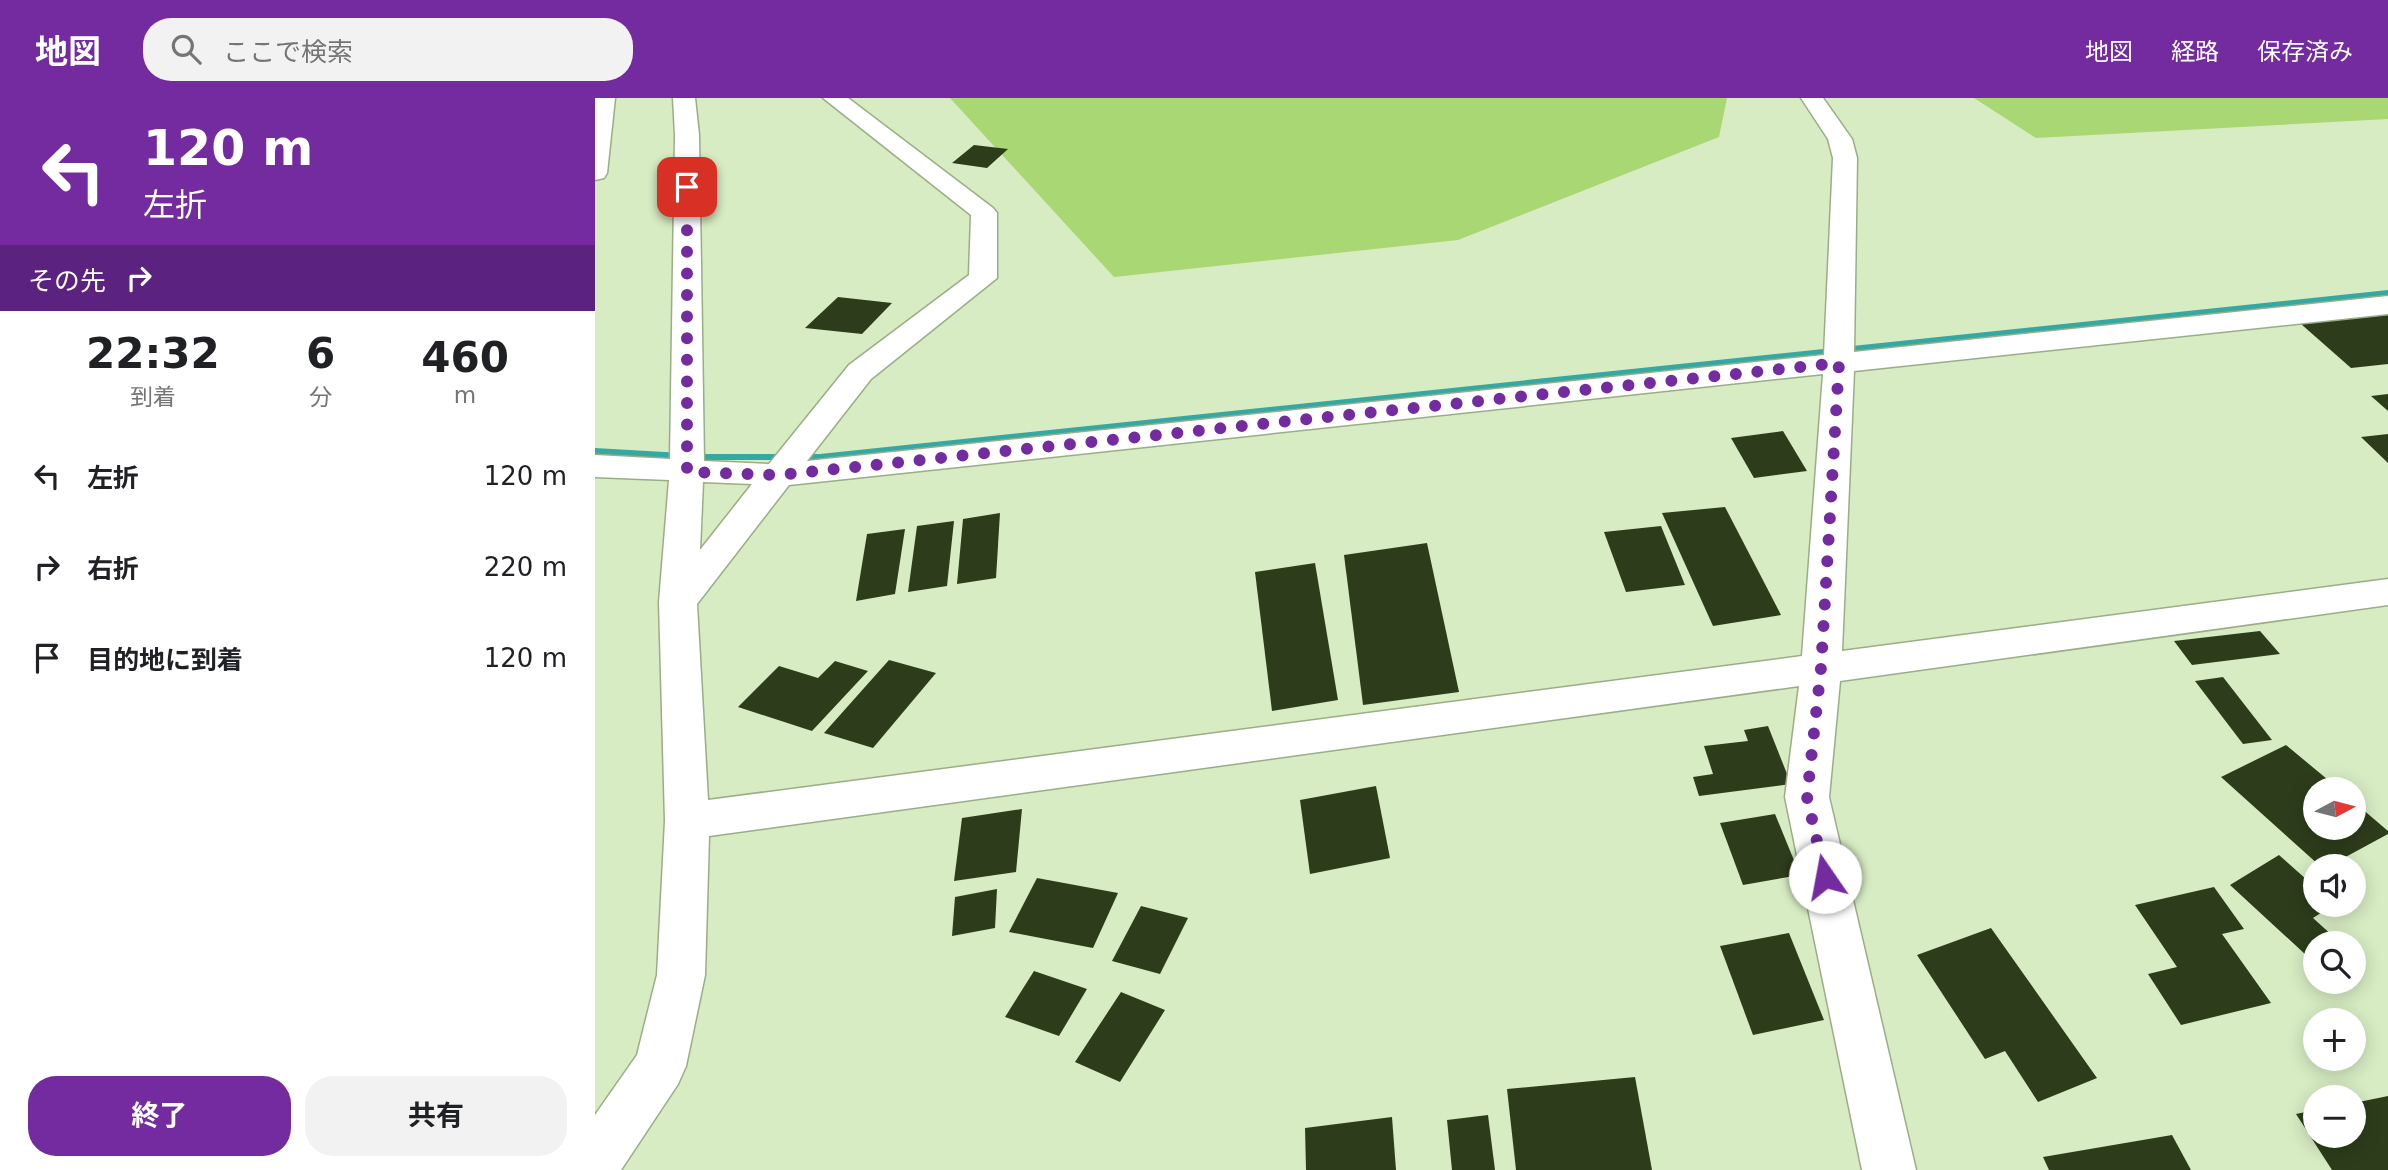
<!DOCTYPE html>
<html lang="ja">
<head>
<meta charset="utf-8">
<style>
	body { margin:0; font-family:"DejaVu Sans","Noto Sans JP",sans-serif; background:#f2f2f2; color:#202124; height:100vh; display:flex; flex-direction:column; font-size:26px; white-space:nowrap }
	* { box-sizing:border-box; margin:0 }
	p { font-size:23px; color:#757577 }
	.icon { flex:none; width:38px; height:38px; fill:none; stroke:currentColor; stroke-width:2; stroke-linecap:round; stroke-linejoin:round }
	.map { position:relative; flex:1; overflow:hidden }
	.panel { display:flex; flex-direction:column; background:#fff; width:595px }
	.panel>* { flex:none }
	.guide { background:#732b9f; color:#fff; overflow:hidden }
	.needle { width:46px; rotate:83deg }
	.fabs { position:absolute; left:1708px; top:679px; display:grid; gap:14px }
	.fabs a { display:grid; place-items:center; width:63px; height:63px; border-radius:50%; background:#fff; box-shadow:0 4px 18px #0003; font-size:35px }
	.pin { position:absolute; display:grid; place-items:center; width:60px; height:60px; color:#fff; margin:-30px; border-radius:14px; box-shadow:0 4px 10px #0006 }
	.me { position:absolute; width:77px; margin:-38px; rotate:348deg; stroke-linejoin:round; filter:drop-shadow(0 0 5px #0008) }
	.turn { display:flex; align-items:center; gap:24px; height:147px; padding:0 28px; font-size:32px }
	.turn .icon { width:91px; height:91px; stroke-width:2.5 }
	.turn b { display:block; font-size:49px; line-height:60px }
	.then { display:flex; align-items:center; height:66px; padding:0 28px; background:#0003; gap:14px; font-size:26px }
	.eta { display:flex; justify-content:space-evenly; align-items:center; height:119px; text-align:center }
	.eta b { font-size:42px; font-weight:700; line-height:49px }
	.button { display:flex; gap:14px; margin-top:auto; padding:14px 28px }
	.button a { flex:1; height:80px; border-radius:28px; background:#732b9f; color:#fff; font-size:28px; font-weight:700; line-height:80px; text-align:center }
	.button a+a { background:#f2f2f2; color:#202124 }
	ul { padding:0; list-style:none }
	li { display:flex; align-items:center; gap:21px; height:91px; padding:0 28px }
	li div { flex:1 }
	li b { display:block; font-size:26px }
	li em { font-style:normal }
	header { display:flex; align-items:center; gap:42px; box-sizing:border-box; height:98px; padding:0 35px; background:#732b9f; color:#fff }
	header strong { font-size:33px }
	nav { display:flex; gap:38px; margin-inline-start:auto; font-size:24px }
	.search { width:490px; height:63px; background:#f2f2f2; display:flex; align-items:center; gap:18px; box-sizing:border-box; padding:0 24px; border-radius:28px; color:#757577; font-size:26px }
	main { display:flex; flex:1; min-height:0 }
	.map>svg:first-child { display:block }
	.green { fill:#a8d773 }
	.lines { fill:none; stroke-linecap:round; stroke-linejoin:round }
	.stream { fill:#34a8a2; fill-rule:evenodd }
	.building { fill:#2d3d1b }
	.minor-casing { stroke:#9aad87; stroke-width:3 }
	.highway-casing { stroke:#9aad87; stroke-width:3 }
	.minor { fill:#fff; fill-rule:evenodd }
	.highway { fill:#fff; fill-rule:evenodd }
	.route { stroke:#732b9f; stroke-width:12; stroke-dasharray:0 21.6 }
</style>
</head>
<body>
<header>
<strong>地図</strong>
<div class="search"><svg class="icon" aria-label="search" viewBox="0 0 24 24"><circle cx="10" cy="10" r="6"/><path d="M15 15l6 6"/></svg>ここで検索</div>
<nav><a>地図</a><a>経路</a><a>保存済み</a></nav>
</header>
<main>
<section class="panel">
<div class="guide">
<div class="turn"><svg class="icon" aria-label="left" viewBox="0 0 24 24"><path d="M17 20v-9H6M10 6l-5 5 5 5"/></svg><div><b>120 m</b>左折</div></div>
<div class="then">その先<svg class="icon" aria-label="right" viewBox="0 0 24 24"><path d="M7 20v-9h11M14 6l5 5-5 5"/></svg></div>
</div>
<div class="eta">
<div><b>22:32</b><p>到着</p></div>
<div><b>6</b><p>分</p></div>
<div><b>460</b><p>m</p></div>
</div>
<ul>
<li><svg class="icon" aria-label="left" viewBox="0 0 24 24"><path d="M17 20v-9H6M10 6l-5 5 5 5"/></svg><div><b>左折</b></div><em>120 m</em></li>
<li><svg class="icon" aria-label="right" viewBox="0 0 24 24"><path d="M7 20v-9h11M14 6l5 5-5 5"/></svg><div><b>右折</b></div><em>220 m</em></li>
<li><svg class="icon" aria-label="arrive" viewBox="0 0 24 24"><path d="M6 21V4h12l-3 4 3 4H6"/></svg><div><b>目的地に到着</b></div><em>120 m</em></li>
</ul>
<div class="button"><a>終了</a><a>共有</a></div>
</section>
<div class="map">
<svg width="1793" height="1072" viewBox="0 0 1793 1072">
	<rect width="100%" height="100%" fill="#d7ecc3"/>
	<g class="green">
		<polygon points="355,0 1132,0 1124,39 863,142 519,179"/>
		<polygon points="1379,0 1793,0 1793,21 1441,40"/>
	</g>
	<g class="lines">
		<polygon class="stream" points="1793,192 1793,198 225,362 104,362 0,356 0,350 104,356 225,356"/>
	</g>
	<g class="building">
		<polygon points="379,47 413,51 392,70 357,65"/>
		<polygon points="243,199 297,205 267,236 210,230"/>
		<polygon points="1793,217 1793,266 1756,270 1706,226"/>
		<polygon points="1793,296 1793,313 1776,298"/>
		<polygon points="1188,333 1212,373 1159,380 1136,340"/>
		<polygon points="1793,336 1793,365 1766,339"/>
		<polygon points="1130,409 1186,517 1118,528 1067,415"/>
		<polygon points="405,415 401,480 362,486 368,421"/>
		<polygon points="359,423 352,488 313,494 322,428"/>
		<polygon points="1066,428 1090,487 1031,494 1009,434"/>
		<polygon points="310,431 300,496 261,503 272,436"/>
		<polygon points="832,445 864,594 768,607 749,457"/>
		<polygon points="720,465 743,602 677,613 660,474"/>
		<polygon points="1665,533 1685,556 1597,567 1579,543"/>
		<polygon points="294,562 341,575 278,650 229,635"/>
		<polygon points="240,563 273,573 217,633 143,609 184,568 223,580"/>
		<polygon points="1628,579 1677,642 1648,646 1600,583"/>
		<polygon points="1173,628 1196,686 1104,698 1098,679 1118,676 1109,648 1153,643 1149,632"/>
		<polygon points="1691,647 1744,691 1720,691 1720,730 1759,730 1759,704 1793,733 1793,736 1734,768 1725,768 1626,679"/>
		<polygon points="781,688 795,760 715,776 705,702"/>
		<polygon points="427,711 421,774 359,783 367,720"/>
		<polygon points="1180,716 1205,777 1148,787 1125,725"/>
		<polygon points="1684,757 1720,789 1720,807 1738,807 1718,820 1739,839 1729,845 1720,845 1720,851 1711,857 1635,787"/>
		<polygon points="442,780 523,795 498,850 414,834"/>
		<polygon points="1619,789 1649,831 1627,836 1676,905 1586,927 1553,876 1582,869 1540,807"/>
		<polygon points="402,791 400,830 357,838 360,799"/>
		<polygon points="546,808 593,820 565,876 517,863"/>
		<polygon points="1396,830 1502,980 1443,1004 1410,953 1390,961 1322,857"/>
		<polygon points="1194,835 1229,922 1158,937 1125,848"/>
		<polygon points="439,873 492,891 464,938 410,919"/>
		<polygon points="526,894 570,912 525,984 480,964"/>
		<polygon points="1040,979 1057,1072 921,1072 912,991"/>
		<polygon points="1793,998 1793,1072 1737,1072 1701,1016 1720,1012 1720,1038 1759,1038 1759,1005"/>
		<polygon points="893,1017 900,1072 857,1072 852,1022"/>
		<polygon points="797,1019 801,1072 711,1072 710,1030"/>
		<polygon points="1577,1037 1596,1072 1454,1072 1448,1059"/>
	</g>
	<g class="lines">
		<defs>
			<path id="minor" d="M78,0H100L104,37L109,363L174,366L254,267L374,177L376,117L228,0H253L398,110L402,115V180L276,281L212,363L1229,257L1238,60L1233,41L1206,0H1228L1257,41L1262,60L1259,254L1793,198V216L1259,273L1247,553L1793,481V507L1245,583L1234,699L1321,1072H1267L1190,699L1204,588L114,738L110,877L91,968L83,986L26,1072H0V1017L42,957L62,877L70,723L64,504L74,382L0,379V357L75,361L80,37ZM1228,276L1207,558L113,702L102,506L194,387ZM108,384L157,386L105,452Z"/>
			<polygon id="highway" points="0,0 20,0 12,75 9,80 0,82"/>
		</defs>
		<use href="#minor" class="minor-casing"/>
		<use href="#highway" class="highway-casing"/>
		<use href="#minor" class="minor"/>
		<use href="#highway" class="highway"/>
	</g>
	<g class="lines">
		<polyline class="route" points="92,89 92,374 184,377 1244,265 1226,570 1212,699 1230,779"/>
	</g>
</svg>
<div class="fabs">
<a><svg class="needle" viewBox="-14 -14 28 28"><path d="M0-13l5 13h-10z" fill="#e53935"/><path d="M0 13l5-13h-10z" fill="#757577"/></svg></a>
<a><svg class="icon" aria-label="sound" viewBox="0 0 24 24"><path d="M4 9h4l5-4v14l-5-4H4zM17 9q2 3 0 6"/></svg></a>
<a><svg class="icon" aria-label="search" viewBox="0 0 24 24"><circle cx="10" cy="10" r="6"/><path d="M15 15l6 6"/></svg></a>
<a>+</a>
<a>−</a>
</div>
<div class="pin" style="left:92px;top:89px;background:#d93025"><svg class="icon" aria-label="arrive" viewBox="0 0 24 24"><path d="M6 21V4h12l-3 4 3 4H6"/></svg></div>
<svg class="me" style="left:1230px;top:779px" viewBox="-20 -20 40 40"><circle r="19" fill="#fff"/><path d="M0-13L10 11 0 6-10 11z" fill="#732b9f"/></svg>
</div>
</main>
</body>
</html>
